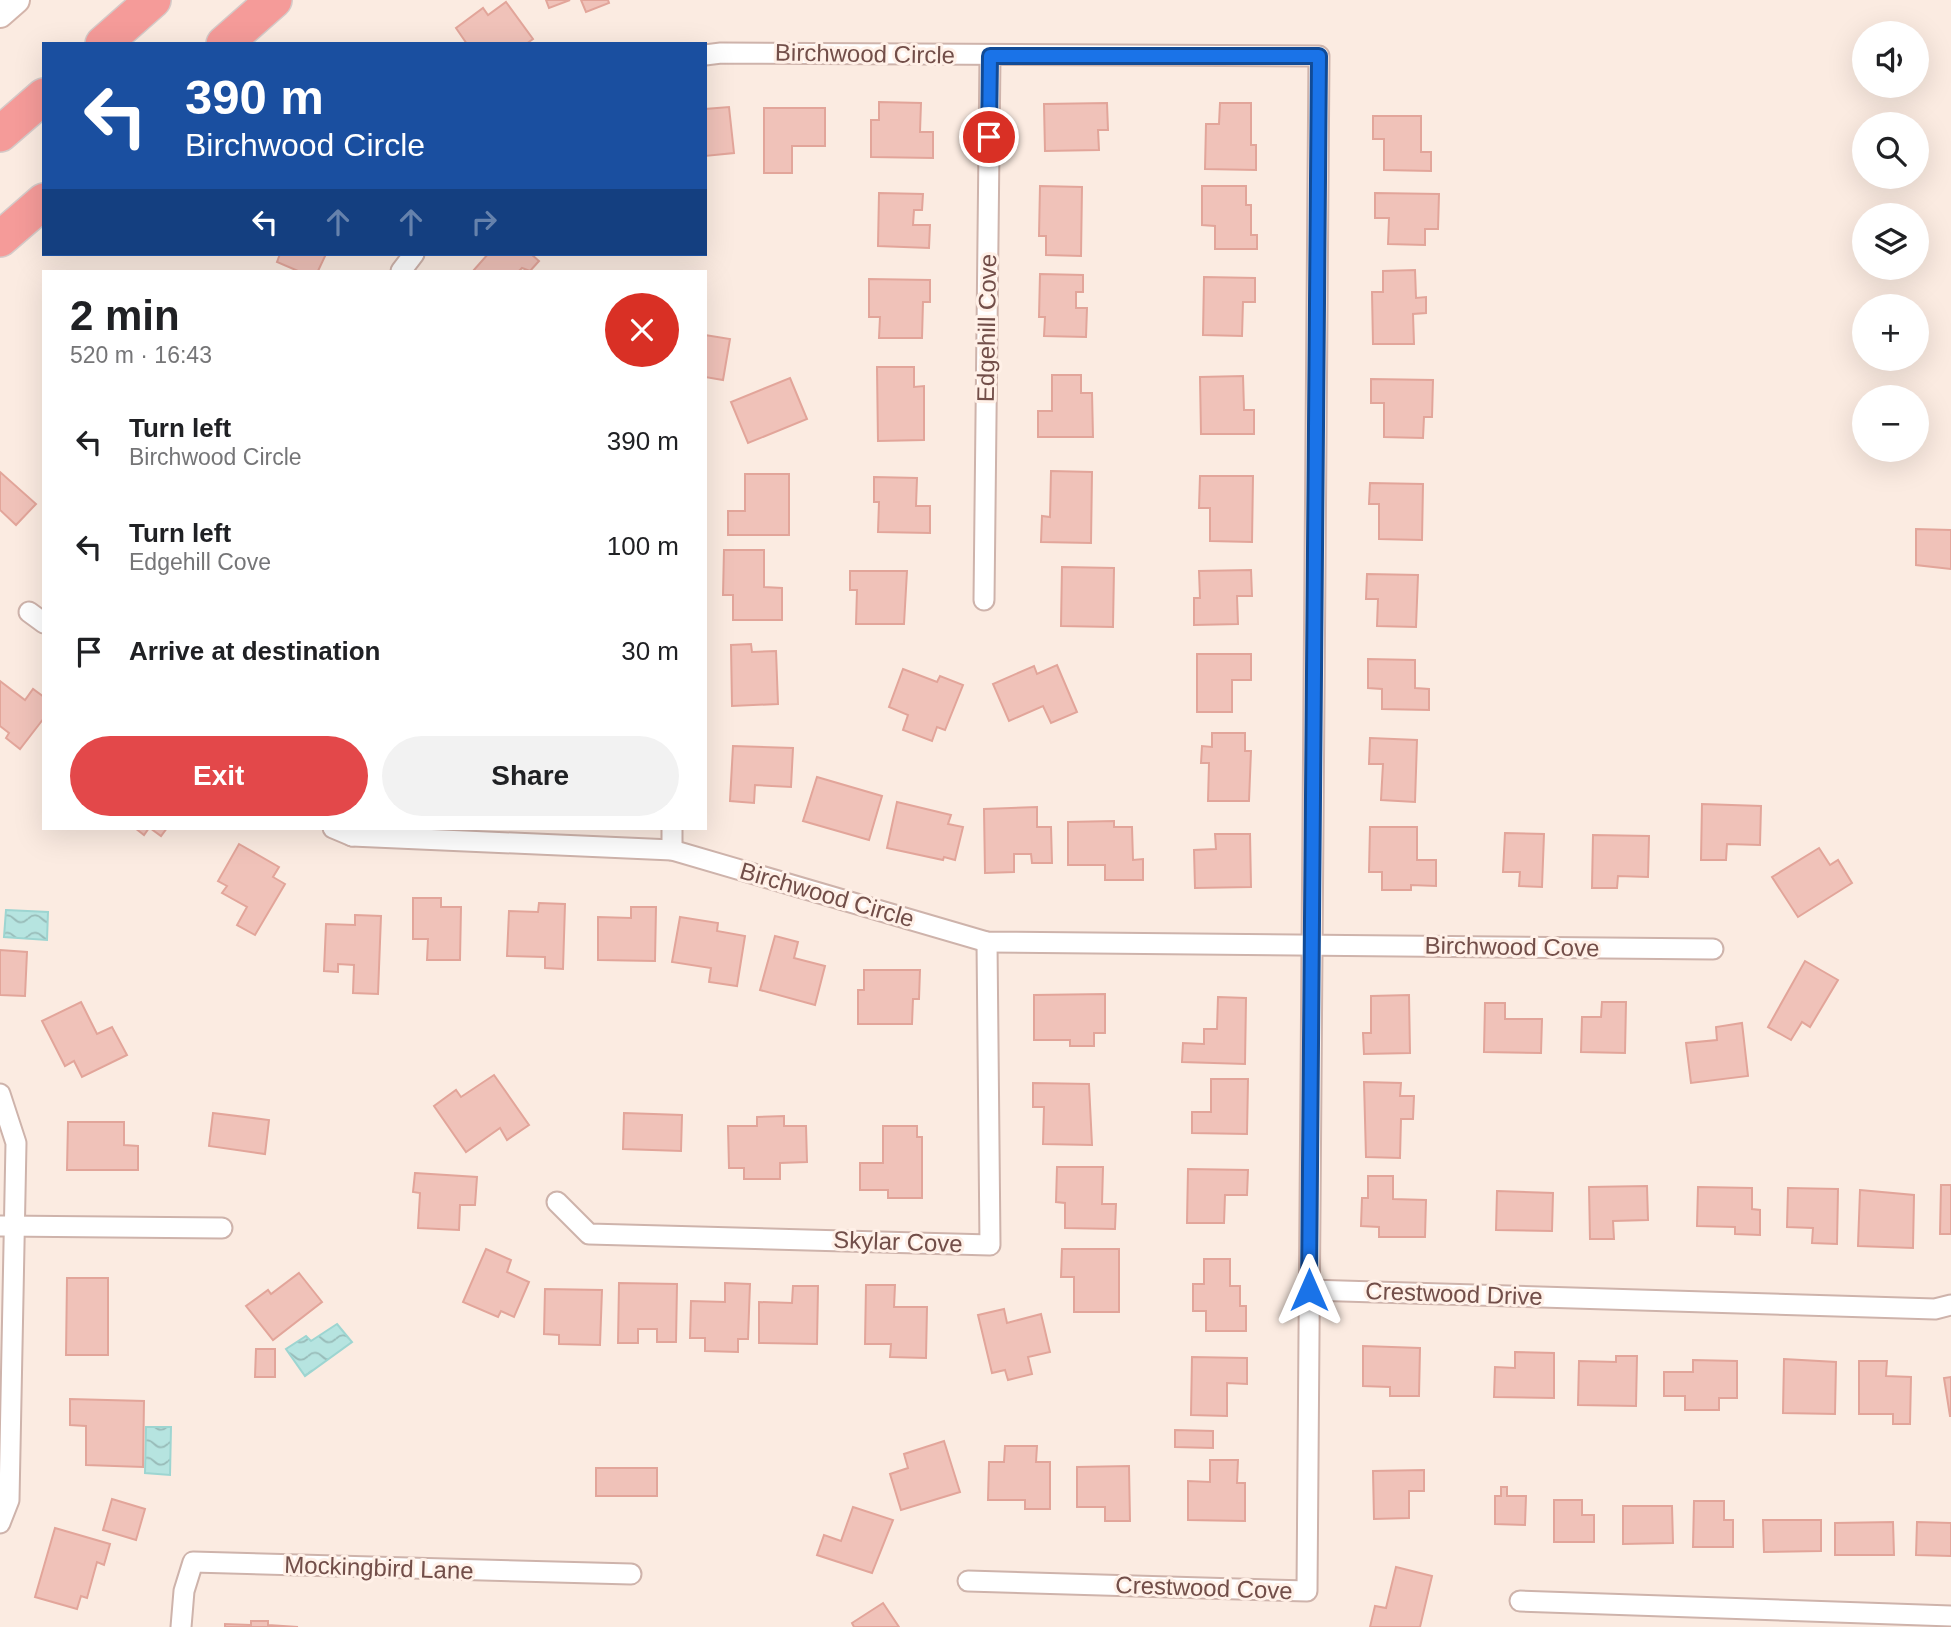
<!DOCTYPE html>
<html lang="en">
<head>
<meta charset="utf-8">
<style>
	body { margin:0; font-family:Arial,sans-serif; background:#f2f2f2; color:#202124; height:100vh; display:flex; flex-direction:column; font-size:26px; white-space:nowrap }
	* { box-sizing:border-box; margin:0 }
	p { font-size:23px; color:#757577 }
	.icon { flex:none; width:38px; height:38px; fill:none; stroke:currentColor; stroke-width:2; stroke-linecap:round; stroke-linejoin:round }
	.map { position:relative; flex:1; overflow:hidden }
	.panel { position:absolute; left:42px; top:270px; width:665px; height:560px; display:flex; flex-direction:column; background:#fff; border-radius:0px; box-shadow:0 7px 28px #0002 }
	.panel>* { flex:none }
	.hud { position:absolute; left:42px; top:42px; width:665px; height:214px; border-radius:0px; box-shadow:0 7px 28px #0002; background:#1a4fa0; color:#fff; overflow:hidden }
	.tools { position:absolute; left:1852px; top:21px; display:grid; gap:14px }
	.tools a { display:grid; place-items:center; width:77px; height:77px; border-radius:50%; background:#fff; box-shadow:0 7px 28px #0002; font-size:35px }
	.pin { position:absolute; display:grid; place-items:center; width:60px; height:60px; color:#fff; margin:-30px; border:4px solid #fff; border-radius:50%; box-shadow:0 2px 7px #0007 }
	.me { position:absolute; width:77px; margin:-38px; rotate:0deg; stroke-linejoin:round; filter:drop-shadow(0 0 5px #0008) }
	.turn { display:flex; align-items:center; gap:24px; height:147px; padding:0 28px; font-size:32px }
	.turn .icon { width:91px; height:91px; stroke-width:2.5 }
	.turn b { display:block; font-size:49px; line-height:60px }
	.lanes { display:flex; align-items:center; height:66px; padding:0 28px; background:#0003; justify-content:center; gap:35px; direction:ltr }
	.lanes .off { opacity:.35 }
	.round { display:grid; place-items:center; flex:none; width:74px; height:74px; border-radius:37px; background:#f2f2f2 }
	.headline { display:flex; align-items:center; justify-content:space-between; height:119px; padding:0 28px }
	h1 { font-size:42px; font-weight:600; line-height:52px }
	.action { display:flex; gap:14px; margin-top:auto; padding:14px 28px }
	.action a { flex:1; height:80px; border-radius:42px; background:#e3484a; color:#fff; font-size:28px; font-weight:600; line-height:80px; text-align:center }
	.action a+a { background:#f2f2f2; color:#202124 }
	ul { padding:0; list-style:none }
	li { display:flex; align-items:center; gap:21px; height:105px; padding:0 28px }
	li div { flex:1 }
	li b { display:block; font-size:26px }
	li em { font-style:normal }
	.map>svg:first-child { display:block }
	.water { fill:url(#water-waves); stroke:#9dd5d1; stroke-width:2 }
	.building { fill:#f0c2b9; stroke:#e2a59a; stroke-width:2 }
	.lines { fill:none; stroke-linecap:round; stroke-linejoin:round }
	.street-casing { stroke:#ceb3ab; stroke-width:23 }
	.secondary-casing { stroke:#d3b4aa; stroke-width:30 }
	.highway-casing { stroke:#d5cac8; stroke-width:38 }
	.street { stroke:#fff; stroke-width:19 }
	.secondary { stroke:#fff; stroke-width:26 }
	.highway { stroke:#f59b99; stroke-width:35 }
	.route-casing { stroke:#114b97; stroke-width:18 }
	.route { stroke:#1a73e8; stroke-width:12 }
	.labels { text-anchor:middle; stroke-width:6; stroke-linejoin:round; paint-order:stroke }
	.street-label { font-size:24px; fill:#724e49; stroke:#fff0e7 }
</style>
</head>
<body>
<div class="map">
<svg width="1951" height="1627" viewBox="0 0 1951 1627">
	<defs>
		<pattern id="water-waves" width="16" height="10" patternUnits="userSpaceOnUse" patternTransform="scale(1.75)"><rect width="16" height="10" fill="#b6e4e0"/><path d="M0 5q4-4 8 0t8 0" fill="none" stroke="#98bbb8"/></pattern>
	</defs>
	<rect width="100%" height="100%" fill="#fbebe1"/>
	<g class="water">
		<polygon points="6,910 48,912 47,940 4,937"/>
		<polygon points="337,1324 352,1342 305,1376 286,1349 306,1336 311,1341"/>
		<polygon points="146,1427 171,1427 170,1475 145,1473"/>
	</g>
	<g class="building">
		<polygon points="546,0 570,0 549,8"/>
		<polygon points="581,0 608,0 609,3 586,12"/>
		<polygon points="506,2 533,39 526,44 467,44 456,28 483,8 488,15"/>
		<polygon points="879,102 921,103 920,132 933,132 933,158 871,157 871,120 879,120"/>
		<polygon points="1107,103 1108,130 1098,130 1099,150 1045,151 1044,104"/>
		<polygon points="1220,103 1251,103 1251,145 1256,145 1256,170 1205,169 1206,124 1219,124"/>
		<polygon points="729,107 734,153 705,156 705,109"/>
		<polygon points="764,108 825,108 825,146 792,146 792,173 764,173"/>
		<polygon points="1373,116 1421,116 1421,152 1431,152 1431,171 1384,170 1384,139 1373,139"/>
		<polygon points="1040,186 1082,187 1081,256 1046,255 1046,236 1039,236"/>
		<polygon points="1202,186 1246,186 1246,205 1251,205 1251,235 1257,235 1257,249 1215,249 1215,226 1202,225"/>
		<polygon points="879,193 923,194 922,210 914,210 913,225 930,225 929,248 878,246"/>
		<polygon points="1375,193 1439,194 1438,229 1425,229 1425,245 1388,244 1389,218 1375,218"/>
		<polygon points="280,254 326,254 318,271 298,271 277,262"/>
		<polygon points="488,254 531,254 539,261 530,271 522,268 519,271 473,271"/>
		<polygon points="1415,270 1416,298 1426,297 1426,313 1413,314 1414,344 1373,344 1372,292 1383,292 1383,271"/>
		<polygon points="1040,274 1083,275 1083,292 1076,292 1076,308 1087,308 1086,337 1044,336 1045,317 1039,317"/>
		<polygon points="1204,277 1255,278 1255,302 1243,302 1242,336 1203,335"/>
		<polygon points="869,279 930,280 930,302 923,302 922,338 879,338 880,317 869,317"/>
		<polygon points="705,335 730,339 723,380 705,377"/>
		<polygon points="877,367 914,367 914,387 924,386 924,440 878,441"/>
		<polygon points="1052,375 1081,375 1081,393 1092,393 1093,437 1038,437 1038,411 1052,411"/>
		<polygon points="1243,376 1244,410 1254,410 1254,434 1201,434 1200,377"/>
		<polygon points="790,378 807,419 748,443 731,402"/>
		<polygon points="1371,379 1433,380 1432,417 1424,417 1423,438 1384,437 1384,403 1371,403"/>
		<polygon points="1051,471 1092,472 1091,543 1041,542 1042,516 1050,517"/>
		<polygon points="0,472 36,504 16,525 0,510"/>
		<polygon points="745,474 789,474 789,535 728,535 728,511 745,511"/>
		<polygon points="1200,476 1253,476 1252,542 1210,541 1210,508 1199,508"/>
		<polygon points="874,477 917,478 916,506 930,506 930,533 878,532 879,502 874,502"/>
		<polygon points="1370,483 1423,484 1422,540 1379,539 1379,504 1369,504"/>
		<polygon points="1916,529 1951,530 1951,569 1916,565"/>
		<polygon points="724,550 764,550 764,587 782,588 782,620 733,620 733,595 723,595"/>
		<polygon points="1062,567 1114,568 1113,627 1061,626"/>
		<polygon points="1251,570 1252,596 1237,596 1238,624 1194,625 1194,598 1200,598 1199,571"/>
		<polygon points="850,571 907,571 904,624 856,624 857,590 850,590"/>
		<polygon points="1367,574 1418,575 1416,627 1377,626 1378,599 1366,599"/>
		<polygon points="751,644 752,652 776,651 778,704 732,706 731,645"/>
		<polygon points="1197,654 1251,654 1251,680 1232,680 1232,712 1197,712"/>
		<polygon points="1368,659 1415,660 1415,688 1429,689 1429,710 1382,709 1382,689 1368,688"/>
		<polygon points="1057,665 1077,712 1051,723 1043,706 1009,721 993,684 1034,666 1037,674"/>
		<polygon points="903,669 937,682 940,676 963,685 945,730 937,727 932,741 903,730 908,715 889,707"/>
		<polygon points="0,681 25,700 33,689 44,697 44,718 20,749 6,738 9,733 0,726"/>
		<polygon points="1212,733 1245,733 1245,751 1251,751 1249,801 1208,801 1209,763 1201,763 1202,746 1212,747"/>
		<polygon points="1370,738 1417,740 1415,802 1381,800 1383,764 1369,764"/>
		<polygon points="733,746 793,748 791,787 755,785 754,803 730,801"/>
		<polygon points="817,777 882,796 869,840 803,821"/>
		<polygon points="897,802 951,815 948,824 963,827 955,860 944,857 943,860 887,848"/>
		<polygon points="1702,804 1761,806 1760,845 1727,844 1726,860 1701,860"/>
		<polygon points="1037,807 1037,827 1051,827 1052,863 1032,863 1031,854 1014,854 1014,872 985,873 984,809"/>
		<polygon points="1114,821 1114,827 1132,827 1133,860 1143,859 1143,880 1105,880 1105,865 1068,865 1068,822"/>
		<polygon points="1370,827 1417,827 1417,860 1436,860 1436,886 1411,885 1411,890 1382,890 1382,872 1369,872"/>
		<polygon points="135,828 149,828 144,835"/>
		<polygon points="150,828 167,828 161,836"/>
		<polygon points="1505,833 1544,834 1542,887 1519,886 1520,872 1503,872"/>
		<polygon points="1215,834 1250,834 1251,887 1195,888 1194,850 1216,849"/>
		<polygon points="1593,835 1649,836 1648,877 1618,876 1617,888 1592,888"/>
		<polygon points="239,844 279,867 273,877 285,884 255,935 237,925 247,907 222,893 227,886 218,881"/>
		<polygon points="1819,848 1830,865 1838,860 1852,883 1798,917 1772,877"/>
		<polygon points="413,898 441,898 441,907 461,907 460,960 427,960 428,939 413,939"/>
		<polygon points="539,903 565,904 563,969 545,968 545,957 507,956 509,911 538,912"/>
		<polygon points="631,907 656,907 655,961 598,960 598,917 631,918"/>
		<polygon points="355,915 381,916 378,994 353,993 354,965 338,964 338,972 324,971 326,924 355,925"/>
		<polygon points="680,917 718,923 717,931 745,936 737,986 709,982 711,968 672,962"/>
		<polygon points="775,936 798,942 794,958 825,966 815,1005 760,990"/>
		<polygon points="0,950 27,952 25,996 0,995"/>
		<polygon points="1805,961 1838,980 1810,1027 1802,1022 1791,1040 1768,1027"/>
		<polygon points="864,970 920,970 919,999 913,999 912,1024 858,1024 858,990 864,990"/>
		<polygon points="1105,994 1105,1033 1094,1033 1094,1046 1070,1046 1070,1040 1034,1040 1034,995"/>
		<polygon points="1409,995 1410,1053 1364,1054 1363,1033 1371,1033 1371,996"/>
		<polygon points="1218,997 1246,998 1245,1064 1182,1062 1183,1043 1204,1044 1204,1029 1217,1029"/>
		<polygon points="81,1002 97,1034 112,1027 127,1055 82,1077 74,1061 65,1066 42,1021"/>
		<polygon points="1602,1002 1626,1002 1625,1053 1581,1052 1582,1017 1601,1017"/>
		<polygon points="1485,1003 1505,1003 1505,1019 1542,1019 1541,1053 1484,1052"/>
		<polygon points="1742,1023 1748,1076 1691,1083 1686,1043 1717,1040 1716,1027"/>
		<polygon points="494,1075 529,1125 507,1140 500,1128 466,1152 434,1106 456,1090 461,1097"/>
		<polygon points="1211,1079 1248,1079 1247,1134 1192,1133 1192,1112 1211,1112"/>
		<polygon points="1364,1082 1401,1083 1400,1096 1414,1096 1413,1119 1401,1119 1400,1158 1366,1157"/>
		<polygon points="1033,1083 1089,1084 1092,1145 1043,1144 1044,1107 1033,1107"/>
		<polygon points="213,1113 269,1120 265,1154 209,1146"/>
		<polygon points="624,1113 682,1115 681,1151 623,1149"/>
		<polygon points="784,1116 784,1126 806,1126 807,1162 780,1163 780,1179 744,1179 744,1168 729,1168 728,1126 757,1126 757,1117"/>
		<polygon points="68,1122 124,1122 124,1145 138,1146 138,1170 67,1170"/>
		<polygon points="883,1126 917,1126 917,1137 922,1137 922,1198 888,1198 888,1190 860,1190 860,1163 883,1163"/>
		<polygon points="1057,1167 1103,1167 1102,1204 1116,1204 1115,1229 1065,1228 1065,1203 1056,1202"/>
		<polygon points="1188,1169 1248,1170 1247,1195 1225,1195 1224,1223 1187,1223"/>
		<polygon points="415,1173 477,1177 475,1205 460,1205 459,1230 418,1228 420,1193 413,1192"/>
		<polygon points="1368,1176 1393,1176 1393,1199 1426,1200 1425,1237 1379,1237 1379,1227 1361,1226 1362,1198 1368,1198"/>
		<polygon points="1941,1185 1951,1185 1951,1234 1940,1234"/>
		<polygon points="1647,1186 1648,1220 1613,1221 1614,1239 1590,1239 1589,1187"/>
		<polygon points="1698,1187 1752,1188 1752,1209 1760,1210 1760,1235 1735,1234 1735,1227 1697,1226"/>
		<polygon points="1788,1188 1838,1189 1837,1244 1812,1243 1813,1228 1787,1227"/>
		<polygon points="1860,1190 1914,1195 1913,1248 1858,1246"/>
		<polygon points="1497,1191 1553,1193 1552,1231 1496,1230"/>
		<polygon points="486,1249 511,1260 507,1272 529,1282 514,1317 501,1311 498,1317 463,1302"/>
		<polygon points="1062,1249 1119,1249 1119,1312 1074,1312 1074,1277 1061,1277"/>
		<polygon points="1204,1259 1230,1259 1230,1286 1240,1286 1240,1306 1246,1306 1246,1331 1206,1331 1206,1311 1193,1311 1193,1284 1204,1284"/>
		<polygon points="299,1273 322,1302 273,1340 246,1306 268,1290 271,1294"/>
		<polygon points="67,1278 108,1278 108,1355 66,1355"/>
		<polygon points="619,1283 677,1284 676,1342 657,1342 657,1329 638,1329 638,1343 618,1343"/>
		<polygon points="725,1283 750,1284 748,1339 738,1339 738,1352 705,1351 705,1338 690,1338 691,1301 725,1302"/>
		<polygon points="866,1285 895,1285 894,1307 927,1307 926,1358 890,1357 891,1344 865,1344"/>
		<polygon points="793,1286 818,1286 817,1344 759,1343 759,1302 792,1303"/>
		<polygon points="545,1289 602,1290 600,1345 559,1344 559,1335 544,1334"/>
		<polygon points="1004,1309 1007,1323 1041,1314 1050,1352 1028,1357 1032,1374 1008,1380 1005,1370 992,1373 978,1315"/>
		<polygon points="1363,1346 1420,1348 1419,1396 1390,1396 1390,1387 1363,1386"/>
		<polygon points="256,1349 275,1349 275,1377 255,1377"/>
		<polygon points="1515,1352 1554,1353 1554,1398 1494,1397 1495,1367 1515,1368"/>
		<polygon points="1616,1356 1637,1356 1636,1406 1578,1405 1579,1361 1616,1362"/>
		<polygon points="1192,1357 1247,1358 1247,1384 1227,1383 1227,1416 1191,1415"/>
		<polygon points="1784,1359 1836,1362 1835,1414 1783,1413"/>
		<polygon points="1693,1360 1737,1361 1737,1398 1719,1398 1719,1410 1685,1410 1685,1396 1664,1396 1664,1372 1693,1372"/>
		<polygon points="1859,1361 1887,1361 1886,1376 1911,1377 1910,1424 1893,1424 1893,1414 1859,1414"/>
		<polygon points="1951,1377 1951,1416 1950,1416 1944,1378"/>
		<polygon points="70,1399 144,1401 143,1467 86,1465 86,1426 70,1425"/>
		<polygon points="1175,1430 1213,1431 1213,1448 1175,1447"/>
		<polygon points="944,1441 960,1492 901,1510 890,1474 908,1468 904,1454"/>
		<polygon points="1005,1446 1037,1446 1036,1462 1050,1462 1050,1509 1025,1509 1025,1500 988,1500 989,1462 1004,1462"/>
		<polygon points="1210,1460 1238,1460 1237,1483 1245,1483 1245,1521 1188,1520 1188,1481 1210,1482"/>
		<polygon points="1129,1466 1130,1521 1105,1521 1105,1507 1077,1507 1077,1467"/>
		<rect x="596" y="1468" width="61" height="28"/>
		<polygon points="1424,1470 1424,1491 1409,1491 1409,1518 1374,1519 1373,1471"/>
		<polygon points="1501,1487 1507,1487 1507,1496 1526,1496 1525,1525 1495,1524 1495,1496 1501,1496"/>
		<polygon points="112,1499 145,1509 136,1540 103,1530"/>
		<polygon points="1554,1500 1582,1500 1582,1515 1594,1515 1594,1542 1554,1542"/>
		<polygon points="1694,1501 1724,1501 1724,1520 1733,1520 1733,1547 1693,1547"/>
		<polygon points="1623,1506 1672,1506 1673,1543 1623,1544"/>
		<polygon points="853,1507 893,1520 872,1573 817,1555 824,1535 841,1541"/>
		<polygon points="1763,1520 1821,1520 1821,1551 1764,1552"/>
		<polygon points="1893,1522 1894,1555 1835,1555 1835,1523"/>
		<polygon points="1917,1522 1951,1523 1951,1556 1916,1555"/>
		<polygon points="55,1528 110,1544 104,1565 97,1562 87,1598 81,1596 77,1609 35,1597"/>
		<polygon points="1396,1567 1432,1576 1420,1627 1370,1627 1375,1606 1386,1608"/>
		<polygon points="883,1603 899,1627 854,1627 852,1623"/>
		<polygon points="251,1621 268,1621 268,1625 298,1627 225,1627 225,1624 251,1625"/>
	</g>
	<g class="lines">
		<defs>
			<g id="street">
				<polyline points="705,55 721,53 1319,56 1307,1591 968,1581"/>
				<polyline points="401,271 414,254"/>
				<polyline points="984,600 990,56"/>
				<polyline points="29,612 44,623"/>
				<polyline points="333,828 352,836"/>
				<polyline points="353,828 352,836 672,850 987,942 1713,949"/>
				<polyline points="672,828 672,850"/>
				<polyline points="0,1094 16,1143 9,1500 0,1523"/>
				<polyline points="557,1202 589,1234 990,1245 987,942"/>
				<polyline points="1,1226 222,1228"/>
				<polyline points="1309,1290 1935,1309 1951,1305"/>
				<polyline points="1520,1601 1951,1616"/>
				<polyline points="181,1627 184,1591 193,1562 631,1574"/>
			</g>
			<polyline id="secondary" points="0,14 16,0"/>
			<g id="highway">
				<polyline points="103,44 153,0"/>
				<polyline points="224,44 274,0"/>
				<polyline points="0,134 44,96"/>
				<polyline points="0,239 44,201"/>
			</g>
		</defs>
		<use href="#street" class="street-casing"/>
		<use href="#secondary" class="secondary-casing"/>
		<use href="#highway" class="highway-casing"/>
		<use href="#street" class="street"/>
		<use href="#secondary" class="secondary"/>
		<use href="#highway" class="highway"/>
	</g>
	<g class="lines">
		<defs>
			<polyline id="route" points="989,137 990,56 1319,56 1309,1290"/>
		</defs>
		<use href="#route" class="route-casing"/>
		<use href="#route" class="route"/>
	</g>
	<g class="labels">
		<g class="street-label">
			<text transform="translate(865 54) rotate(1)" y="8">Birchwood Circle</text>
			<text transform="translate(987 328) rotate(-89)" y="8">Edgehill Cove</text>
			<text transform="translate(827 895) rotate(16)" y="8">Birchwood Circle</text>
			<text transform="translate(1512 947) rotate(1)" y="8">Birchwood Cove</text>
			<text transform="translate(898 1242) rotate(2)" y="8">Skylar Cove</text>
			<text transform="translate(1454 1294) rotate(2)" y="8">Crestwood Drive</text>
			<text transform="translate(379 1568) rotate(2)" y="8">Mockingbird Lane</text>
			<text transform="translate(1204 1588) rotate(2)" y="8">Crestwood Cove</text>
		</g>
	</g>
</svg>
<div class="tools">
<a><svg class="icon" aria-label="sound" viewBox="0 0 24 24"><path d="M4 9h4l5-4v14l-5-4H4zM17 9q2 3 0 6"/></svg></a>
<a><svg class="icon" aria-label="search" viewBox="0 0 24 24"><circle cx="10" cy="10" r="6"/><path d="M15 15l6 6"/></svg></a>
<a><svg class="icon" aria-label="layers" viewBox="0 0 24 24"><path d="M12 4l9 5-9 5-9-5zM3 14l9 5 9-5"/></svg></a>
<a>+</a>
<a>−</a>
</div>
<div class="pin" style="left:989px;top:137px;background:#d93025"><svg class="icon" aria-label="arrive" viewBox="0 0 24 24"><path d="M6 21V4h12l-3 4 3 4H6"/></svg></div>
<svg class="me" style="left:1309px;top:1290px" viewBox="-20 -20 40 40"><path d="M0-17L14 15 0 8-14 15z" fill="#1a73e8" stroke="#fff" stroke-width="4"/></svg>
<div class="hud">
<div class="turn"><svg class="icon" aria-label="left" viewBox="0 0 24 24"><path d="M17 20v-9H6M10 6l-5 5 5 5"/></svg><div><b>390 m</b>Birchwood Circle</div></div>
<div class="lanes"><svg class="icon" aria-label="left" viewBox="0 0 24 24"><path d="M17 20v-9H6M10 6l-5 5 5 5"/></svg><svg class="icon off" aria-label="ahead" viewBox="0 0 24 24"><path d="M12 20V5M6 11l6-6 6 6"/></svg><svg class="icon off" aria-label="ahead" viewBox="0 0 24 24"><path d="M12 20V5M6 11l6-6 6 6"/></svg><svg class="icon off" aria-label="right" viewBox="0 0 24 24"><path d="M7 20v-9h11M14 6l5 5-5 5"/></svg></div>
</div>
<section class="panel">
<div class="headline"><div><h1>2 min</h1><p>520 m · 16:43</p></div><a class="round" style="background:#d93025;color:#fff"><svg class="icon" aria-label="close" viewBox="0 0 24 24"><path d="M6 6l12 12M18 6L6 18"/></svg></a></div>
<ul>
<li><svg class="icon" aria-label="left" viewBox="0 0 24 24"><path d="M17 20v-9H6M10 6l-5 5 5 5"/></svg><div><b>Turn left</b><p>Birchwood Circle</p></div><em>390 m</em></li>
<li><svg class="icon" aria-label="left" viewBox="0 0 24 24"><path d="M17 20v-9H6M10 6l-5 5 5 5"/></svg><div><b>Turn left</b><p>Edgehill Cove</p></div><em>100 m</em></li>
<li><svg class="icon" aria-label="arrive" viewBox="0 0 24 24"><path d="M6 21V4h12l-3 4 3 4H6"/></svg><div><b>Arrive at destination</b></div><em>30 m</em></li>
</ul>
<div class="action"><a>Exit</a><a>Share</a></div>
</section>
</div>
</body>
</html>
